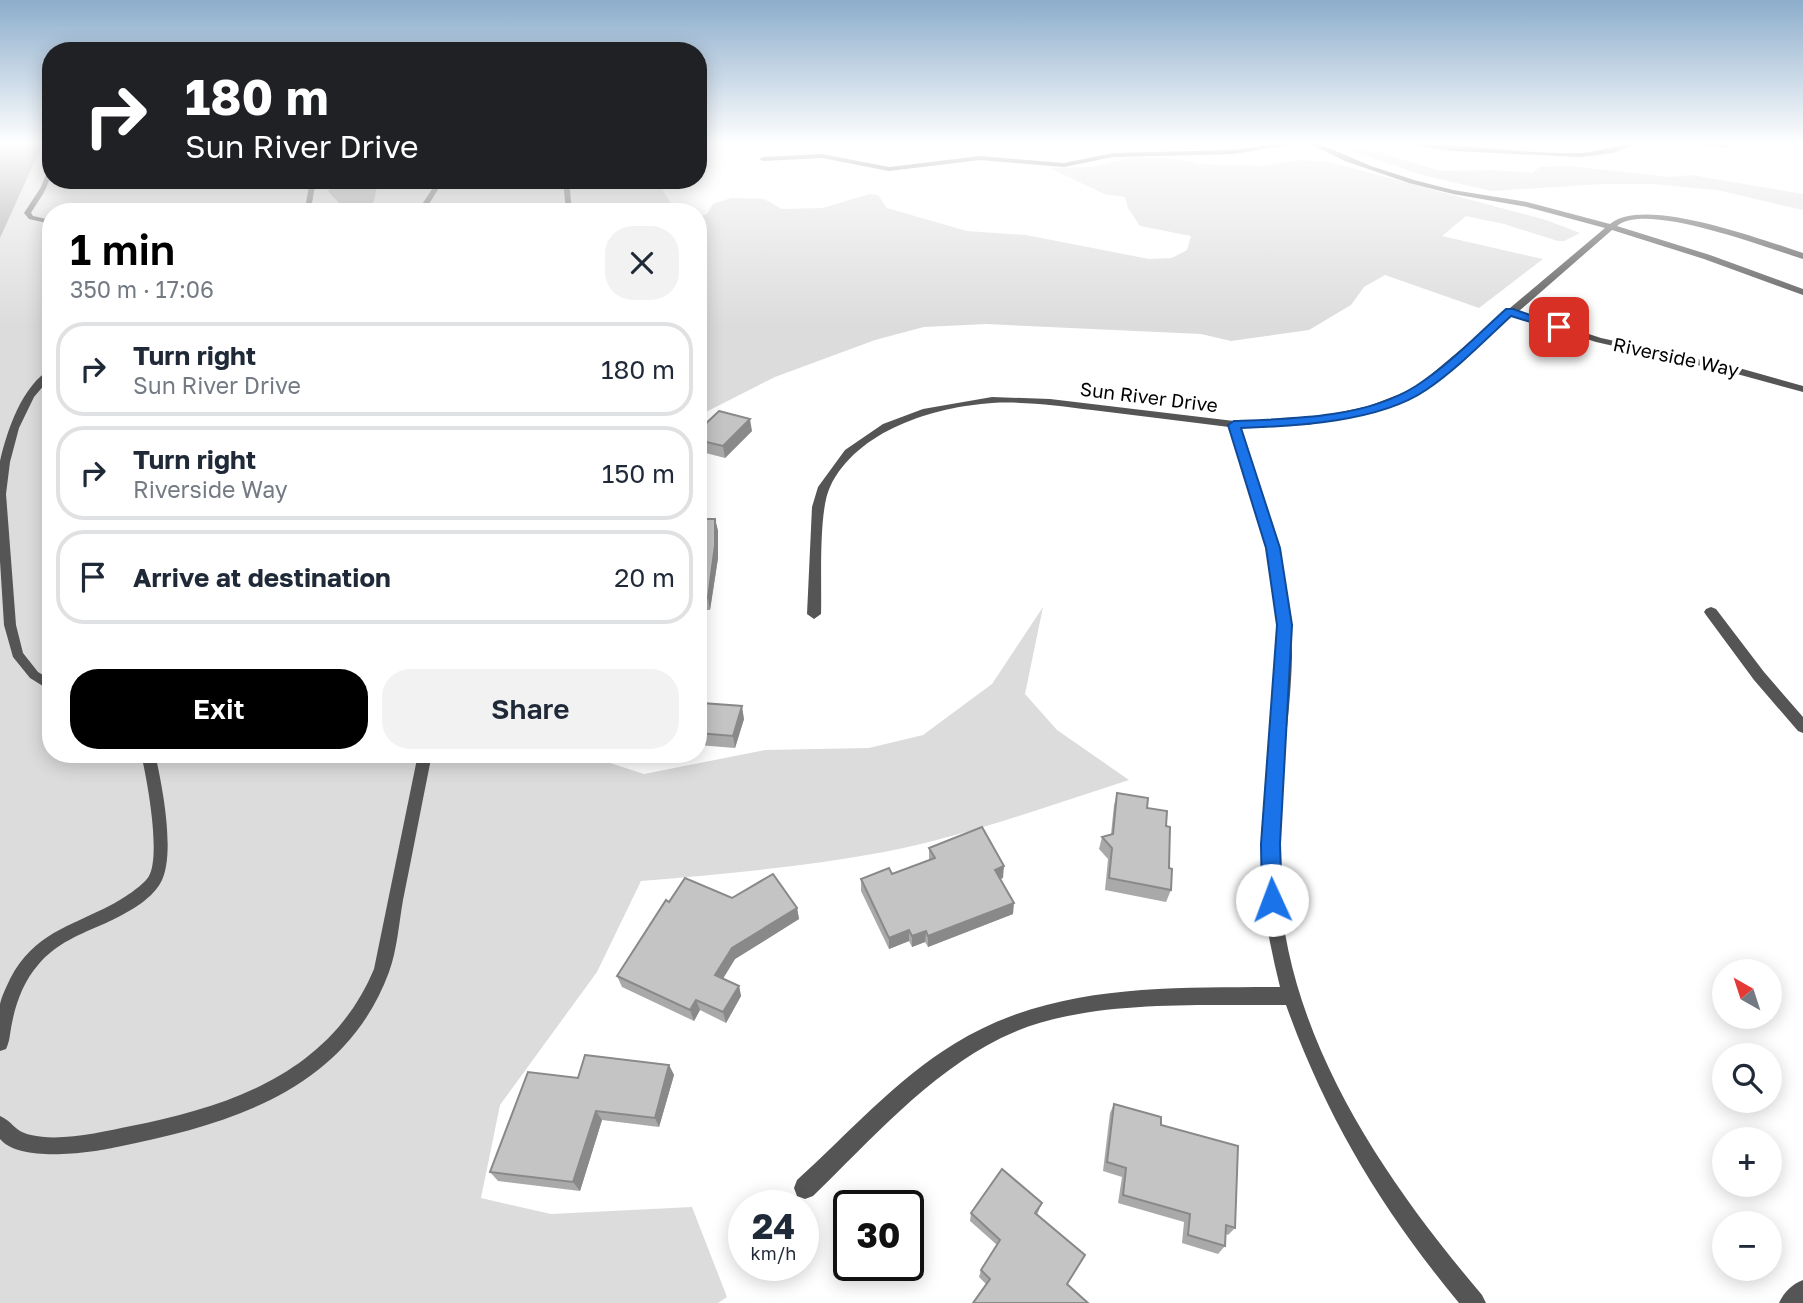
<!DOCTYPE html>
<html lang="en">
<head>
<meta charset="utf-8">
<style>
	body { margin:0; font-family:"Golos Text",sans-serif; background:#f2f2f3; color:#1f2937; height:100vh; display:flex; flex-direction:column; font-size:26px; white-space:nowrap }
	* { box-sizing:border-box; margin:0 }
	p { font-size:23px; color:#747a83 }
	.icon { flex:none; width:38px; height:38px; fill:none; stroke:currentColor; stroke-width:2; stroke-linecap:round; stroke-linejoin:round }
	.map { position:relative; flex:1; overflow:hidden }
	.side { position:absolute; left:42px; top:203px; width:665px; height:560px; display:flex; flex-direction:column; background:#fff; border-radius:28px; box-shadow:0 4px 18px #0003 }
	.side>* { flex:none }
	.top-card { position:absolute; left:42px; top:42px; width:665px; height:147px; border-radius:28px; box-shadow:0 4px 18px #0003; background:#202124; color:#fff; overflow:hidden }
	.needle { width:46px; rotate:321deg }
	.buttons { position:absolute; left:1712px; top:959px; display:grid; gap:14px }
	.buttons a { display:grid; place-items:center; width:70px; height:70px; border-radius:50%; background:#fff; box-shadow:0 4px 18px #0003; font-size:35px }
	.speed { position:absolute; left:728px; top:1190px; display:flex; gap:14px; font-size:35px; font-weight:700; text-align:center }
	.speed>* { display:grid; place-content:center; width:91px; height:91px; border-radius:50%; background:#fff; box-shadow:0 4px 18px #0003; line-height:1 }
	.speed small { font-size:18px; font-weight:400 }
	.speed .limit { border:4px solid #111; border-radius:10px; background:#fff; color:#111 }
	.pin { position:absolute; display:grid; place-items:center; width:60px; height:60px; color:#fff; margin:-30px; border-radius:14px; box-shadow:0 4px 10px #0006 }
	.me { position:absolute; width:77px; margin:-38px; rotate:358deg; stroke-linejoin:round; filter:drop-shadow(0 0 5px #0008) }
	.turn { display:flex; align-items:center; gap:24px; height:147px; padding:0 28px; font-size:32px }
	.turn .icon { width:91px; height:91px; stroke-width:2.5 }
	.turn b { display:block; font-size:49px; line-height:60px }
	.round { display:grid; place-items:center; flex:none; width:74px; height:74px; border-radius:28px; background:#f2f2f3 }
	.headline { display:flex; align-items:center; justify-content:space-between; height:119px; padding:0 28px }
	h1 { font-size:42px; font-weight:600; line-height:52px; color:#000 }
	.cta { display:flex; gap:14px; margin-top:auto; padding:14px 28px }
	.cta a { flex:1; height:80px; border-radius:28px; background:#000; color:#fff; font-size:28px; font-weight:600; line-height:80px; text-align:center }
	.cta a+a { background:#f2f2f3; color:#1f2937 }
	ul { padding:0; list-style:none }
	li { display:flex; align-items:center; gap:21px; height:94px; margin:0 14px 10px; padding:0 14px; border:4px solid #e0e1e3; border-radius:28px }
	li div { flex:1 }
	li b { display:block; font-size:26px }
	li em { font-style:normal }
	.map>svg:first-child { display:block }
	.green { fill:#dcdcdc }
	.water { fill:#a3a3a3 }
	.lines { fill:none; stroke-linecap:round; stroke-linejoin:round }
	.lane { fill:#555; fill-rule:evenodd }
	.street { fill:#555; fill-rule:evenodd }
	.wall { fill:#a9a9a9 }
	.shaded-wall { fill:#898989 }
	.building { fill:#c4c4c4; stroke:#898989; stroke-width:2 }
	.route { fill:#1a73e8; stroke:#114b97; stroke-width:2 }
	.labels { text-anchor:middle; stroke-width:7; stroke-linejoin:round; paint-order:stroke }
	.far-street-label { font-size:19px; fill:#000; stroke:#fff }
</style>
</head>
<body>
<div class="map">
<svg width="1803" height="1303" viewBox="0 0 1803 1303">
	<rect width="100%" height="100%" fill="#fff"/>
	<g class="green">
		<path d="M43,143H51V180H656L674,208L681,212H51V754H602L604,761L644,774L765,750L869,748L923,735L992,684L1043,607L1025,694L1057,730L1129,780C1048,806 967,836 884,852C804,867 722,874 641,881L597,972L500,1105L481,1198L551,1214L692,1207L727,1297L718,1303H0V238L29,168Z"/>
		<polygon points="1344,148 1382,153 1441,171 1495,170 1532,173 1540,167 1570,166 1670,177 1691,175 1803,194 1803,210 1717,190 1653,184 1602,184 1491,191 1422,175"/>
		<polygon points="1134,157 1175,159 1200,164 1263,166 1297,160 1330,162 1546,220 1580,233 1564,241 1558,241 1504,224 1466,216 1442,236 1543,259 1479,308 1385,275 1364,287 1351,305 1309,330 1231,341 1201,334 986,324 924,327 875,340 775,377 704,413 698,419 698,217 707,214 713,204 731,198 764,199 782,209 823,208 869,194 878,195 887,208 967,231 1026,235 1149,259 1172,258 1187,250 1191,236 1140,226 1128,208 1125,197 1104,194 1050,168 1092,167"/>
	</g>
	<g class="water">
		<polygon points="0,143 43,143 0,238"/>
		<polygon points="339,180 378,180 374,201 367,212 337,212 340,204 328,191"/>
	</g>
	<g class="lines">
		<g class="lane">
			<path d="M51,167C51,186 40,198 31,213L33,216L51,220V224L29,219L24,213L41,187L48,169Z"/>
			<polygon points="310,180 316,180 312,203 313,212 307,212 306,203"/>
			<polygon points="438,180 444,180 424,212 417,212"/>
			<polygon points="563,180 569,180 572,212 566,212"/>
			<polygon points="51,252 51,276 48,276 43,266 47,254"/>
			<path d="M51,369V377L34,397L19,428L10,462L6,494L16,625L23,653L38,672L51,680V691L30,678L13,657L4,625L0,561V461C7,431 22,385 51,369Z"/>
			<path d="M141,754H155C162,784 176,854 161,882C151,901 125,914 106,923C81,934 56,943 38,965C24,981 16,1002 12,1023C10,1032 10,1041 6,1049L0,1051C0,1036 0,1018 0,1004C2,995 7,986 10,979C34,933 69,927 111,905C121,900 143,886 149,876C161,854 147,779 141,754Z"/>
			<path d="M418,754H432C422,803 413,851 403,900C399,923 397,950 389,972C345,1091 230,1124 117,1147C90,1153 20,1163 0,1139V1116C14,1122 13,1131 31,1135C60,1142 102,1132 131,1126C232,1106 331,1072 374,969Z"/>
		</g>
		<g class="street">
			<polygon points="1282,143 1303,143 1233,154 1113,157 1064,167 980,160 889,171 822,158 763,161 759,159 763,157 822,154 889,167 980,156 1064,163 1113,153 1233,150"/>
			<path d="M1308,143H1317L1371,166L1414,180L1453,190L1527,202L1610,224C1643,195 1763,240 1803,253V259C1767,248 1645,201 1617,226L1710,255L1803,289V295L1704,259L1612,230L1519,311L1601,338L1739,368L1803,386V392L1737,374L1596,342L1513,315L1423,392L1376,411L1308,425L1240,427C1266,503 1293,577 1292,658C1290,732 1274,805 1279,880C1287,1038 1383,1178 1482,1295L1486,1303H1459C1382,1210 1327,1119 1286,1005C1198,1006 1081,998 1001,1038C927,1075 871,1140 813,1196L805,1199L797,1196L794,1188L797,1180C848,1134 895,1080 954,1044C1052,983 1168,988 1280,987C1269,942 1260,897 1261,851C1262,774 1281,699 1277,623C1273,555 1250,491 1229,427C1184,421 1138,416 1092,410C1060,406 1025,401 992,403C934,407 857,430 830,487C818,512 822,584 821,614L814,619L807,614L812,507L818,487L845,450L883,424L923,409L992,397L1050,399L1234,421L1308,419L1369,406L1415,388L1605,228L1527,207L1453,194L1409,183L1345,161Z"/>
			<path d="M1397,143C1458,143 1519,154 1580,153C1600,152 1619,143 1638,143L1613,153L1581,157L1452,151Z"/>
			<polygon points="1683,143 1720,143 1731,146 1728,148"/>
			<polygon points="1711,607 1716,609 1764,672 1803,717 1803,733 1798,731 1754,680 1706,615 1704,612 1706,609"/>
			<path d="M1803,1280V1303H1779C1784,1292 1792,1284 1803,1280Z"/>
		</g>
	</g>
	<g class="wall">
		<polygon points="698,431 752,431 725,458 698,451"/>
		<polygon points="698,519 715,519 718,531 718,558 710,610 698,610"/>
		<polygon points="698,694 702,703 744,719 735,748 698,745"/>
		<polygon points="1117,793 1147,808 1166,826 1171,890 1166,902 1105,890 1108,859 1099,849 1102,837 1111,834 1114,805"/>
		<polygon points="929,848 1003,878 1000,879 1013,914 928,947 925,942 912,947 909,941 889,949 861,891 861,879 892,874 929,860"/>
		<polygon points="732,898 797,908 799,919 735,959 723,979 739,986 741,996 726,1023 700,1010 694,1021 622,987 617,976"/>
		<polygon points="669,1065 674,1075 659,1127 602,1120 580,1191 498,1181 490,1172 578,1078"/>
		<polygon points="1114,1104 1161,1125 1235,1228 1228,1235 1226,1234 1225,1246 1218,1254 1182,1243 1184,1222 1118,1203 1122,1177 1103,1171 1110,1113"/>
		<polygon points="1042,1203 1037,1215 1068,1285 986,1284 979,1277 981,1270 997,1245 970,1221 971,1213"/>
	</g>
	<g class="shaded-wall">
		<polygon points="750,419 752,431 725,458 723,446"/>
		<polygon points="715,519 718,531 718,558 710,610 708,598"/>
		<polygon points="742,706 744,719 735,748 733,736"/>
		<polygon points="1004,866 1003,878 994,881 995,870"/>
		<polygon points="1014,903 1013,914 928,947 928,936"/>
		<polygon points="797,908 799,919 735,959 718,986 715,975 732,948"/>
		<polygon points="909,930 909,941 889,949 889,938"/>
		<polygon points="926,931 925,942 912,947 912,936"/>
		<polygon points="739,986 741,996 726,1023 723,1012"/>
		<polygon points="696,1000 700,1010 694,1021 690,1010"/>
		<polygon points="669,1065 674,1075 659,1127 655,1118"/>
		<polygon points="596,1111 602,1120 580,1191 573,1182"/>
	</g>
	<g class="building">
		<polygon points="719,411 750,419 723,446 698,440 698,431"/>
		<polygon points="698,519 715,519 715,545 708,598 698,598"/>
		<polygon points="698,694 702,703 742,706 733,736 698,733"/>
		<polygon points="1117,793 1148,798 1147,808 1167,811 1166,826 1170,827 1169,868 1172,869 1171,890 1109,878 1112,848 1102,837 1113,834"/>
		<polygon points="982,827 1004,866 995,870 1014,903 928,936 926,931 912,936 909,930 889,938 861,879 889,868 892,874 935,858 929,848"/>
		<polygon points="773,874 797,908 732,948 715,975 739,986 723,1012 696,1000 690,1010 617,976 666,900 669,902 685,878 732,898"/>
		<polygon points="585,1055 669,1065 655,1118 596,1111 573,1182 490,1172 528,1072 578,1078"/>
		<polygon points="1114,1104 1161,1117 1161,1125 1238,1146 1235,1228 1226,1225 1225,1246 1188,1235 1190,1214 1123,1195 1126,1168 1107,1162"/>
		<polygon points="1002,1169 1042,1203 1035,1213 1085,1255 1067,1284 1088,1303 973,1303 990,1279 981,1270 1000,1240 971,1213"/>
	</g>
	<linearGradient id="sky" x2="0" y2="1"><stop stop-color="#8cadcc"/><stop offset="0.44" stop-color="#fff"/><stop offset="1" stop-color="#fff" stop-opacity="0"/></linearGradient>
	<rect width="1803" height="326" fill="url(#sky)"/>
	<path class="route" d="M1506,309H1513L1564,327L1559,331L1511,316C1484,341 1457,369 1426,390C1379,422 1296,426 1241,428L1280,548L1292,625L1280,844L1282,900L1279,906L1272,908L1265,906L1262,900L1261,844L1277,625L1266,548L1228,425L1234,421C1292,419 1366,418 1416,386C1449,365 1477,335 1506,309Z"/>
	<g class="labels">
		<g class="far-street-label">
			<text transform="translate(1676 357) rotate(12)" y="7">Riverside Way</text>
			<text transform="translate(1149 397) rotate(7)" y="7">Sun River Drive</text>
		</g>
	</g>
</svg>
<div class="buttons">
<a><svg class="needle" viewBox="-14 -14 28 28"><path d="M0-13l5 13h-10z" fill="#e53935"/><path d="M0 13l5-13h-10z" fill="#747a83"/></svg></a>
<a><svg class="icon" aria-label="search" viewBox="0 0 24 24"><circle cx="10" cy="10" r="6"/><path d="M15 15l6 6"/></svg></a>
<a>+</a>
<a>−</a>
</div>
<div class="speed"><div>24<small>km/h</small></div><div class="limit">30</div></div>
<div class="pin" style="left:1559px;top:327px;background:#d93025"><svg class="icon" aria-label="arrive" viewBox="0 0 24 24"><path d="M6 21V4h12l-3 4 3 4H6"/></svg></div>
<svg class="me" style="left:1272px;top:900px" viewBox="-20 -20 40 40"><circle r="19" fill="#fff"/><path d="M0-13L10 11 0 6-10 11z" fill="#1a73e8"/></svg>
<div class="top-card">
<div class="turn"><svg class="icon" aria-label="right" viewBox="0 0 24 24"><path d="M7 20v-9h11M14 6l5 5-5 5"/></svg><div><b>180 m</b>Sun River Drive</div></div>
</div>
<section class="side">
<div class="headline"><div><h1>1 min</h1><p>350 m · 17:06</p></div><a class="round"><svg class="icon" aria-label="close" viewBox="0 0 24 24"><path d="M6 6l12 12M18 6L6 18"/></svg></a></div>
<ul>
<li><svg class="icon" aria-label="right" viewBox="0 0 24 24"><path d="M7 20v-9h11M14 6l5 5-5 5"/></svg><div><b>Turn right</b><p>Sun River Drive</p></div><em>180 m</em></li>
<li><svg class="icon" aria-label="right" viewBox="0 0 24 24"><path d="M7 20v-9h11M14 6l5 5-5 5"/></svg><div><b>Turn right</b><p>Riverside Way</p></div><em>150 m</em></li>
<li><svg class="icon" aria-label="arrive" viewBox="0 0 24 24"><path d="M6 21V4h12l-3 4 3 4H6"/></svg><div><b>Arrive at destination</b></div><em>20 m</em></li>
</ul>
<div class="cta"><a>Exit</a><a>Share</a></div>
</section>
</div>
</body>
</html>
